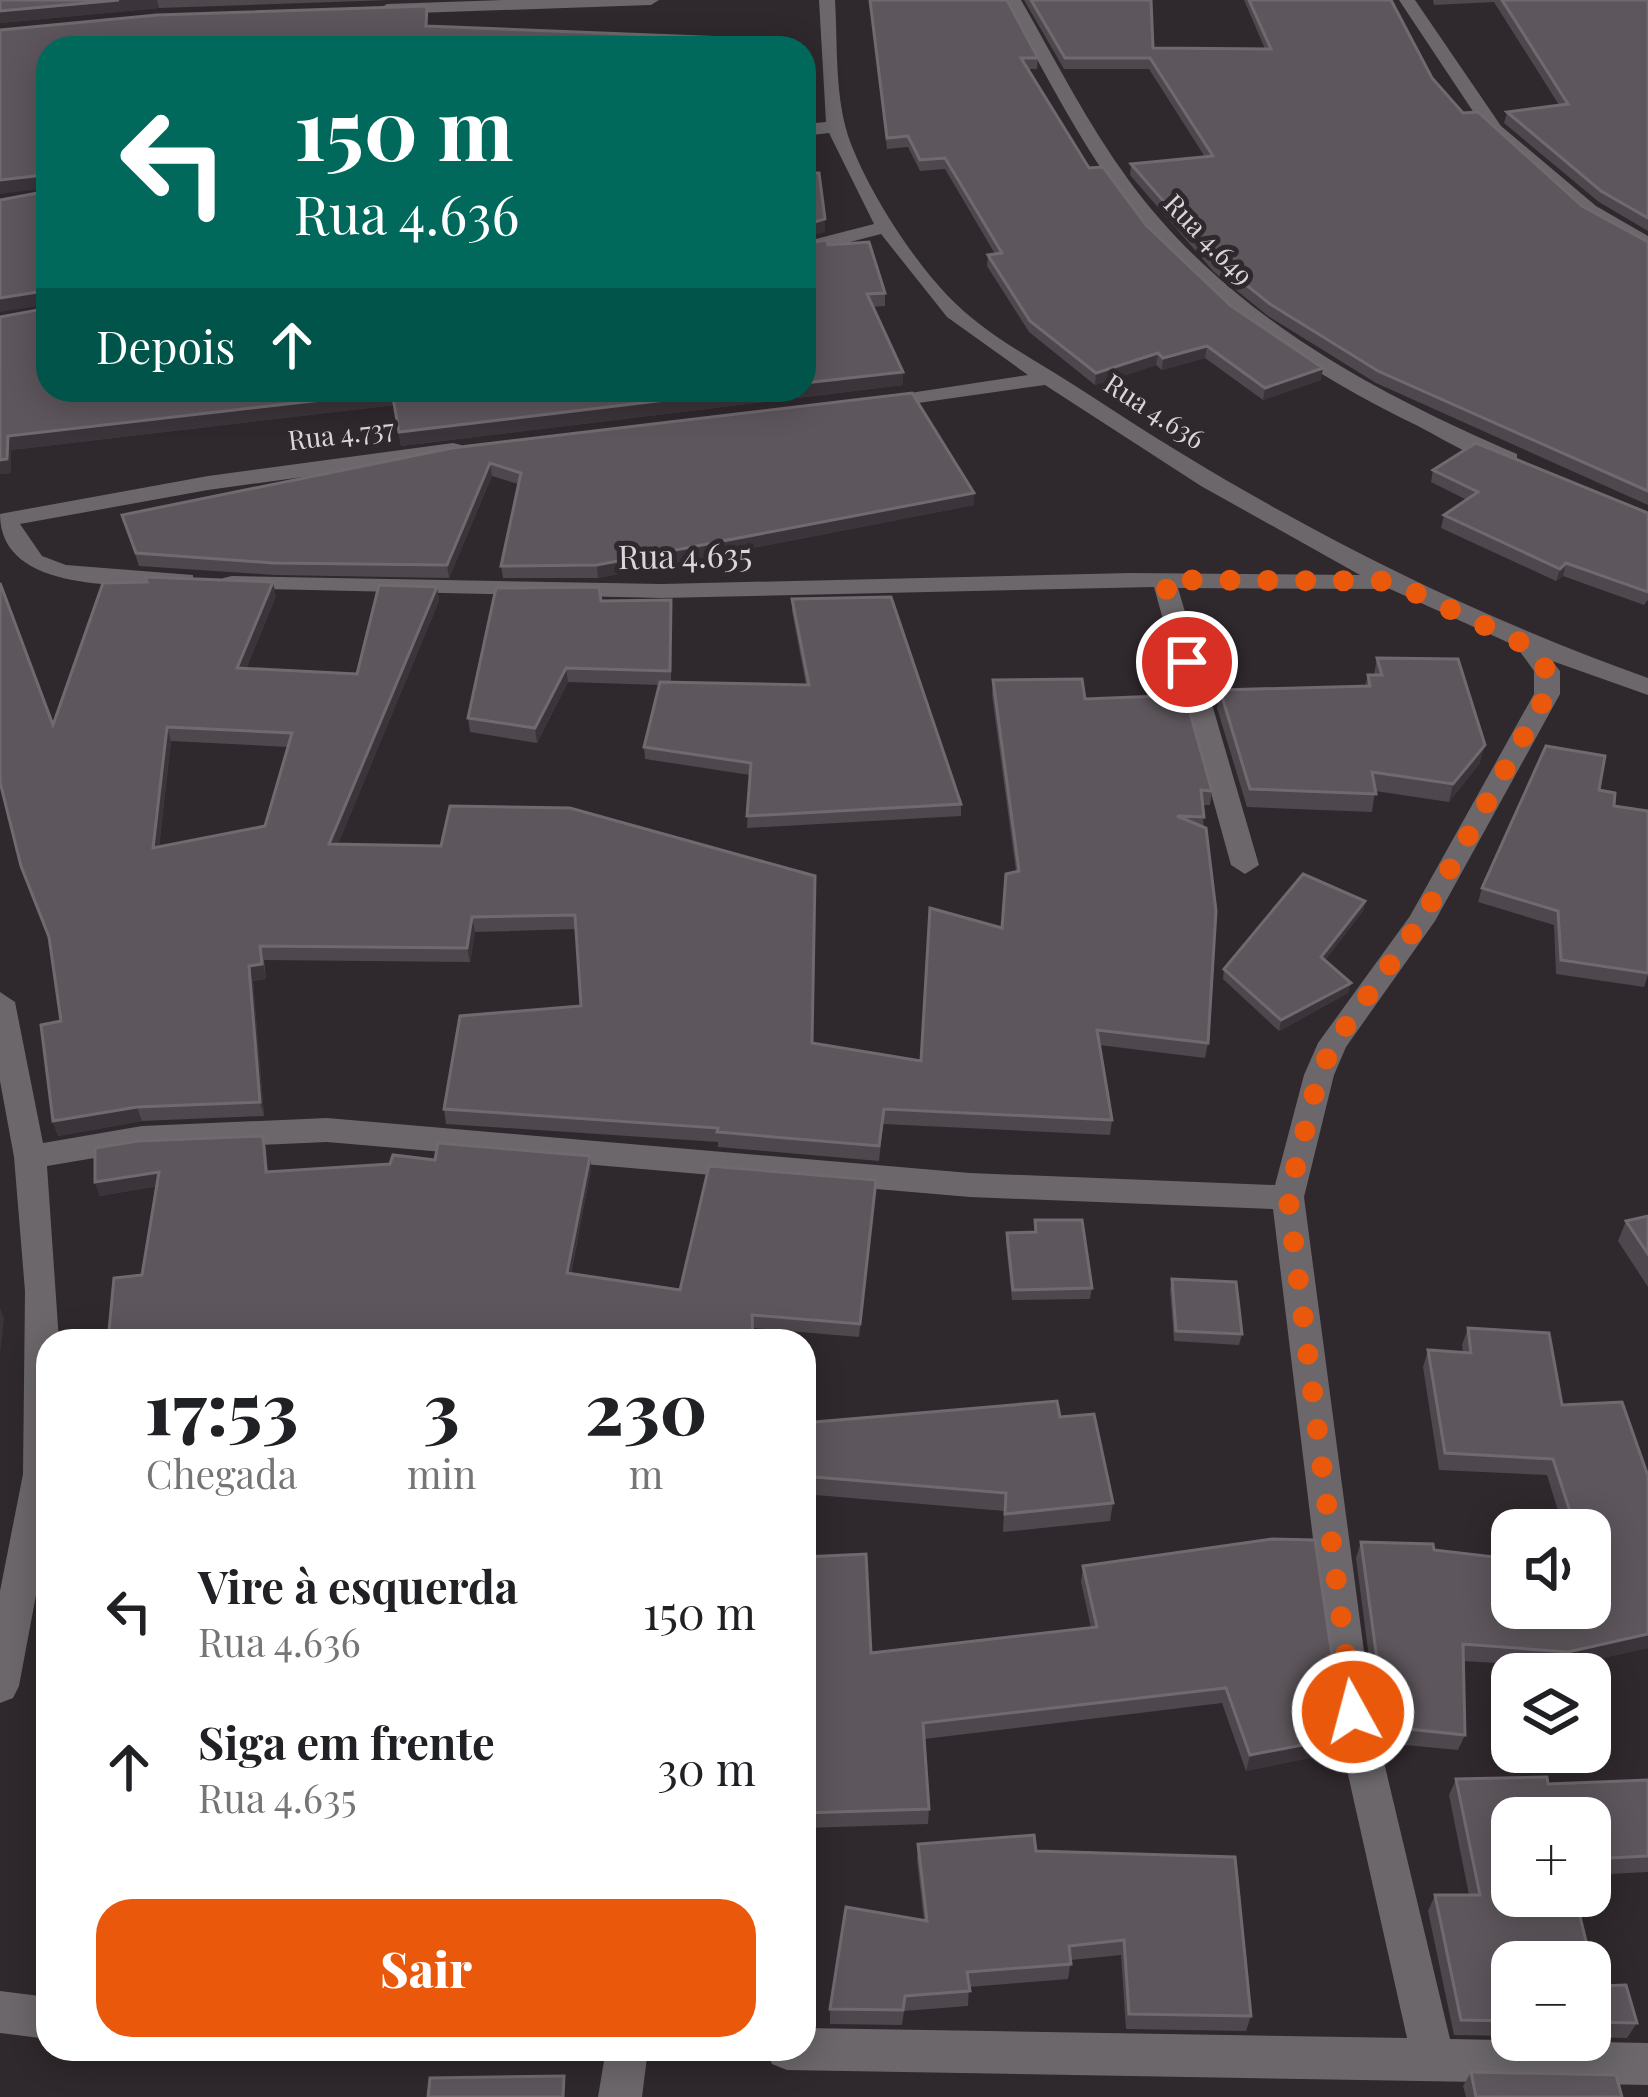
<!DOCTYPE html>
<html lang="pt">
<head>
<meta charset="utf-8">
<style>
	body { margin:0; font-family:"Playfair Display",serif; background:#f2f2f2; color:#202124; height:100vh; display:flex; flex-direction:column; font-size:45px; white-space:nowrap }
	* { box-sizing:border-box; margin:0 }
	p { font-size:39px; color:#757577 }
	.icon { flex:none; width:66px; height:66px; fill:none; stroke:currentColor; stroke-width:2; stroke-linecap:round; stroke-linejoin:round }
	.map { position:relative; flex:1; overflow:hidden }
	.side { position:absolute; left:36px; top:1329px; width:780px; height:732px; display:flex; flex-direction:column; background:#fff; border-radius:36px; box-shadow:0 6px 30px #0003 }
	.side>* { flex:none }
	.top-card { position:absolute; left:36px; top:36px; width:780px; height:366px; border-radius:36px; box-shadow:0 6px 30px #0003; background:#00695c; color:#fff; overflow:hidden }
	.controls { position:absolute; left:1491px; top:1509px; display:grid; gap:24px }
	.controls a { display:grid; place-items:center; width:120px; height:120px; border-radius:24px; background:#fff; box-shadow:0 6px 30px #0003; font-size:60px }
	.pin { position:absolute; display:grid; place-items:center; width:102px; height:102px; color:#fff; margin:-51px; border:6px solid #fff; border-radius:50%; box-shadow:0 3px 12px #0007 }
	.me { position:absolute; width:132px; margin:-66px; rotate:353deg; stroke-linejoin:round; filter:drop-shadow(0 0 9px #0008) }
	.turn { display:flex; align-items:center; gap:42px; height:252px; padding:0 60px; font-size:54px }
	.turn .icon { width:156px; height:156px; stroke-width:2.5 }
	.turn b { display:block; font-size:84px; line-height:102px }
	.then { display:flex; align-items:center; height:114px; padding:0 60px; background:#0003; gap:24px; font-size:45px }
	.eta { display:flex; justify-content:space-evenly; align-items:center; height:204px; text-align:center }
	.eta b { font-size:72px; font-weight:800; line-height:84px }
	.action { display:flex; gap:24px; margin-top:auto; padding:24px 60px }
	.action a { flex:1; height:138px; border-radius:36px; background:#ea580c; color:#fff; font-size:48px; font-weight:800; line-height:138px; text-align:center }
	ul { padding:0; list-style:none }
	li { display:flex; align-items:center; gap:36px; height:156px; padding:0 60px }
	li div { flex:1 }
	li b { display:block; font-size:45px }
	li em { font-style:normal }
	.map>svg:first-child { display:block }
	.lines { fill:none; stroke-linecap:round; stroke-linejoin:round }
	.minor { fill:#6b676a; fill-rule:evenodd }
	.wall { fill:#4e474d; fill-rule:evenodd }
	.shaded-wall { fill:#3b343a }
	.building { fill:#5d565c; stroke:#706a6f; stroke-width:3; fill-rule:evenodd }
	.route { stroke:#ea580c; stroke-width:21; stroke-dasharray:0 37.8 }
	.labels { text-anchor:middle; stroke-width:10; stroke-linejoin:round; paint-order:stroke }
	.far-street-label { font-size:27px; fill:#dad5d9; stroke:#2f282d }
	.street-label { font-size:33px; fill:#dad5d9; stroke:#2f282d }
</style>
</head>
<body>
<div class="map">
<svg width="1648" height="2097" viewBox="0 0 1648 2097">
	<rect width="100%" height="100%" fill="#2f282d"/>
	<g class="lines">
		<g class="minor">
			<polygon points="503,0 659,0 651,5 387,14 379,9 387,4"/>
			<path d="M819,0H835C838,48 834,99 851,144C870,193 911,257 947,295C987,337 1041,363 1088,394C1265,511 1449,607 1648,678V695L1552,661L1560,671V694L1435,921L1346,1047L1334,1075L1304,1197L1372,1712L1450,2039L1648,2043V2085L787,2070L772,2064L766,2049H804V2028L1407,2038L1334,1712L1273,1209L970,1197L327,1142L142,1150L47,1166L59,1341H48V1531L19,1686L13,1698L0,1703V1591L23,1474L25,1291L14,1157L0,1081V992L15,1002L43,1143L142,1126L327,1118L970,1173L1275,1185L1304,1075L1318,1043L1410,916L1534,694V671L1516,646L1390,589L1178,588L1259,865L1245,874L1231,865L1154,587L662,598L223,588V578L232,576L662,584L1130,573L1360,575L1201,486L1045,385L869,410L866,405L877,398L1028,375L947,317L881,234L804,254V242L874,224L829,133L804,136V124L826,122Z"/>
			<path d="M1005,0H1021C1056,61 1088,125 1130,182C1227,313 1370,391 1517,454V464C1488,469 1442,438 1416,425C1301,370 1191,294 1116,190C1073,130 1040,64 1005,0Z"/>
			<polygon points="1399,0 1415,0 1501,126 1596,206 1648,236 1648,250 1582,214 1488,134"/>
			<path d="M453,443L461,445V455L208,490L20,524L42,556L66,565L193,575V585L184,587C128,584 0,595 0,514L5,513L208,476Z"/>
			<polygon points="0,1991 48,1997 48,2039 0,2033"/>
			<polygon points="606,2049 648,2049 642,2097 598,2097"/>
		</g>
	</g>
	<g class="wall">
		<polygon points="0,0 390,0 159,8 0,23"/>
		<polygon points="870,0 1038,58 1037,69 1028,69 1089,168 1230,305 1321,380 1263,400 1205,358 1162,370 1156,365 1095,385 1029,332 987,266 988,255 995,254 945,169 920,171 908,147 887,149"/>
		<polygon points="1024,0 1151,0 1153,48 1265,49 1244,0 1391,0 1432,78 1463,113 1582,206 1648,242 1648,505 1376,383 1268,316 1214,272 1130,175 1131,164 1205,157 1149,69 1064,69"/>
		<polygon points="1433,0 1648,0 1648,231 1599,202 1504,123 1507,112 1559,105 1494,2 1434,5"/>
		<polygon points="828,245 885,293 885,306 873,307 903,372 903,385 401,446 394,405 11,450 11,473 0,474 0,317"/>
		<polygon points="452,448 974,493 974,505 598,578 503,578 501,566 518,484 492,476 449,578 275,575 139,566 122,515"/>
		<polygon points="1433,470 1648,513 1648,600 1644,605 1563,576 1556,581 1441,528 1444,515 1467,500 1431,482"/>
		<path d="M437,587L439,601L338,844L441,846L450,806L812,1043L921,1061L1002,928L1016,871L992,695L993,680L1085,699L1212,791L1210,805H1203L1208,1043L1205,1058L1099,1045L1112,1120L1110,1135L883,1124L879,1161L718,1147V1142L446,1124L444,1109L581,1006L576,929L475,932L470,962L264,960L266,979L253,981L264,1116L142,1121L58,1136L53,1121L61,1021L49,941L53,725L276,596L246,669L357,674ZM171,741L288,747L265,826L159,847Z"/>
		<polygon points="792,599 961,804 961,816 747,828 750,775 645,759 644,747 659,685 568,682 537,743 470,732 468,718 601,601 671,614 671,682 806,685 792,611"/>
		<polygon points="1377,658 1480,763 1449,802 1375,791 1372,812 1247,807 1217,708 1220,690 1365,686 1368,675 1374,675"/>
		<polygon points="1599,790 1614,806 1648,811 1648,975 1644,987 1556,974 1554,925 1478,902 1482,888"/>
		<polygon points="1365,901 1363,911 1325,960 1348,993 1279,1031 1223,979 1224,969"/>
		<polygon points="263,1136 266,1149 268,1171 435,1160 591,1169 571,1274 680,1290 875,1193 859,1337 753,1328 753,1341 108,1341 142,1275 157,1186 100,1196 95,1182"/>
		<polygon points="1648,1216 1648,1287 1618,1241 1626,1221"/>
		<polygon points="1035,1220 1092,1288 1090,1299 1012,1300 1006,1243 1007,1233 1034,1232"/>
		<polygon points="1172,1279 1242,1334 1239,1345 1174,1341 1170,1290"/>
		<polygon points="1468,1328 1562,1405 1648,1648 1561,1667 1463,1661 1465,1735 1458,1750 1384,1743 1376,1711 1356,1558 1361,1542 1434,1550 1590,1608 1590,1530 1564,1530 1547,1475 1439,1470 1423,1367 1428,1350 1463,1353 1462,1345"/>
		<polygon points="1060,1417 1113,1503 1110,1521 1003,1532 1004,1511 804,1494 804,1423"/>
		<polygon points="804,1557 871,1653 1091,1628 1081,1582 1083,1566 1344,1737 1338,1752 1246,1771 1222,1703 924,1739 929,1809 928,1824 804,1828"/>
		<polygon points="1547,1777 1548,1784 1648,1780 1648,1872 1590,1875 1590,1818 1512,1818 1512,1896 1575,1896 1597,1986 1626,1985 1637,2023 1627,2038 1590,2037 1590,1962 1512,1962 1512,2036 1454,2035 1428,1911 1435,1895 1469,1895 1449,1795 1456,1779"/>
		<polygon points="918,1844 1036,1851 1251,2016 1246,2031 1126,2029 1121,1955 1071,1960 1068,1979 969,1987 968,2006 904,2011 902,2025 830,2024 830,2009 924,1921 917,1860"/>
		<polygon points="1471,2072 1622,2097 1466,2097 1463,2086"/>
	</g>
	<g class="shaded-wall">
		<polygon points="119,0 157,0 159,8 0,23 0,11"/>
		<polygon points="44,175 48,188 0,194 0,180"/>
		<polygon points="825,219 825,232 804,238 804,225"/>
		<polygon points="44,291 47,305 0,312 0,298"/>
		<polygon points="1207,346 1205,358 1162,370 1163,358"/>
		<polygon points="1158,353 1156,365 1095,385 1096,373"/>
		<polygon points="1323,368 1321,380 1263,400 1265,388"/>
		<polygon points="903,372 903,385 401,446 399,432 749,390 804,390 804,383"/>
		<polygon points="392,392 394,405 11,450 11,473 0,474 0,460 8,436"/>
		<polygon points="490,463 492,476 449,578 447,565"/>
		<polygon points="974,493 974,505 598,578 597,565"/>
		<polygon points="1566,563 1563,576 1556,581 1560,569"/>
		<polygon points="273,582 276,596 240,683 237,668"/>
		<polygon points="437,587 439,601 332,859 329,844"/>
		<polygon points="566,668 568,682 537,743 535,728"/>
		<polygon points="167,727 171,741 157,863 153,848"/>
		<polygon points="1485,745 1480,763 1449,802 1453,784"/>
		<polygon points="1365,901 1363,911 1319,967 1321,957"/>
		<polygon points="472,917 475,932 470,962 467,948"/>
		<polygon points="260,946 266,979 253,981 264,1116 260,1102 249,966"/>
		<polygon points="1351,983 1348,993 1279,1031 1281,1020"/>
		<polygon points="137,1107 142,1121 58,1136 53,1121"/>
		<polygon points="590,1156 591,1169 568,1286 567,1273"/>
		<polygon points="159,1172 163,1185 100,1196 95,1182"/>
		<polygon points="0,1308 4,1318 0,1356"/>
		<polygon points="1648,1634 1648,1648 1561,1667 1568,1652"/>
		<polygon points="1344,1737 1338,1752 1246,1771 1250,1755"/>
	</g>
	<g class="building">
		<polygon points="0,0 119,0 0,11"/>
		<polygon points="870,0 1007,0 1038,58 1021,58 1089,168 1103,167 1146,225 1230,305 1323,368 1265,388 1207,346 1163,358 1158,353 1096,373 1030,321 988,255 1002,253 945,158 920,160 908,136 887,138"/>
		<polygon points="1031,0 1151,0 1153,48 1271,49 1249,0 1391,0 1432,78 1463,113 1478,112 1582,206 1648,242 1648,491 1378,371 1270,304 1215,260 1131,164 1213,156 1150,58 1065,58"/>
		<polygon points="1502,0 1648,0 1648,218 1601,191 1507,112 1568,104"/>
		<polygon points="427,6 426,26 777,40 777,48 48,48 48,187 44,175 0,180 0,30 157,15"/>
		<polygon points="804,173 819,173 825,219 804,225"/>
		<polygon points="48,191 48,304 44,291 0,298 0,200"/>
		<polygon points="827,240 828,245 869,242 885,293 867,294 903,372 804,383 804,244"/>
		<polygon points="48,308 48,390 749,390 399,432 392,392 8,436 7,459 0,460 0,317"/>
		<polygon points="912,393 974,493 597,565 501,566 521,473 490,463 447,565 273,563 136,553 122,515 452,448"/>
		<polygon points="1476,443 1648,513 1648,592 1566,563 1560,569 1444,515 1478,492 1433,470"/>
		<path d="M145,577L273,582L237,668L357,674L379,585L437,587L329,844L441,846L450,806L570,808L815,876L812,1043L921,1061L930,908L1002,928L1006,874L1019,871L993,680L1082,679L1085,699L1185,695L1212,791L1201,790L1204,817L1177,816L1206,828L1216,911L1208,1043L1097,1030L1112,1120L884,1109L879,1146L717,1132L718,1128L444,1109L460,1016L581,1006L575,915L472,917L467,948L260,946L262,964L249,966L260,1102L137,1107L53,1121L41,1025L61,1021L49,937L21,866L0,782V583L53,725L103,583L147,582ZM167,727L292,733L265,826L153,848Z"/>
		<polygon points="599,587 601,601 671,600 670,671 566,668 535,728 468,718 496,588"/>
		<polygon points="891,597 961,804 747,816 751,763 644,747 660,682 809,685 792,599"/>
		<polygon points="1377,658 1458,659 1485,745 1453,784 1372,772 1376,794 1250,789 1220,690 1370,686 1368,675 1382,675"/>
		<polygon points="1546,746 1605,756 1599,790 1615,793 1614,806 1648,811 1648,973 1561,960 1558,911 1482,888"/>
		<polygon points="1303,874 1365,901 1321,957 1351,983 1281,1020 1224,969"/>
		<polygon points="263,1136 266,1172 390,1164 393,1155 435,1160 438,1143 590,1156 567,1273 680,1290 709,1166 876,1180 860,1324 752,1315 753,1341 234,1341 234,1336 191,1341 108,1341 114,1278 142,1275 159,1172 95,1182 95,1148 138,1141"/>
		<polygon points="1648,1216 1648,1254 1626,1221"/>
		<polygon points="1035,1220 1082,1220 1092,1288 1013,1290 1007,1233 1036,1232"/>
		<polygon points="1172,1279 1236,1282 1242,1334 1176,1331"/>
		<polygon points="1468,1328 1549,1333 1562,1405 1622,1402 1648,1476 1648,1634 1568,1652 1463,1644 1465,1735 1390,1727 1382,1696 1361,1542 1433,1544 1434,1550 1512,1559 1512,1608 1590,1608 1590,1530 1576,1530 1553,1459 1445,1453 1428,1350 1471,1353"/>
		<polygon points="1057,1401 1060,1417 1094,1414 1113,1503 1005,1514 1006,1493 804,1476 804,1423"/>
		<polygon points="1272,1539 1315,1540 1344,1737 1250,1755 1226,1688 923,1723 929,1809 804,1813 804,1557 866,1554 871,1653 1097,1627 1083,1566"/>
		<polygon points="1547,1777 1548,1784 1648,1780 1648,1856 1590,1859 1590,1818 1512,1818 1512,1896 1575,1896 1597,1986 1626,1985 1637,2023 1590,2022 1590,1962 1512,1962 1512,2021 1461,2020 1435,1895 1480,1895 1456,1779"/>
		<polygon points="1034,1835 1036,1851 1235,1857 1251,2016 1129,2014 1124,1940 1069,1946 1071,1964 967,1972 970,1991 905,1996 903,2010 830,2009 846,1907 927,1921 918,1844"/>
		<polygon points="1471,2072 1616,2075 1622,2097 1476,2097"/>
		<polygon points="564,2076 563,2097 428,2097 430,2078"/>
	</g>
	<g class="lines">
		<polyline class="route" points="1187,662 1164,580 1390,581 1528,646 1547,671 1547,694 1421,921 1334,1043 1319,1075 1288,1197 1353,1712"/>
	</g>
	<g class="labels">
		<g class="far-street-label">
			<text transform="translate(1208 240) rotate(46)" y="9">Rua 4.649</text>
			<text transform="translate(1154 412) rotate(33)" y="9">Rua 4.636</text>
			<text transform="translate(341 435) rotate(-7)" y="9">Rua 4.737</text>
		</g>
		<g class="street-label">
			<text transform="translate(685 556) rotate(-1)" y="12">Rua 4.635</text>
		</g>
	</g>
</svg>
<div class="controls">
<a><svg class="icon" aria-label="sound" viewBox="0 0 24 24"><path d="M4 9h4l5-4v14l-5-4H4zM17 9q2 3 0 6"/></svg></a>
<a><svg class="icon" aria-label="layers" viewBox="0 0 24 24"><path d="M12 4l9 5-9 5-9-5zM3 14l9 5 9-5"/></svg></a>
<a>+</a>
<a>−</a>
</div>
<div class="pin" style="left:1187px;top:662px;background:#d93025"><svg class="icon" aria-label="arrive" viewBox="0 0 24 24"><path d="M6 21V4h12l-3 4 3 4H6"/></svg></div>
<svg class="me" style="left:1353px;top:1712px" viewBox="-20 -20 40 40"><circle r="17" fill="#ea580c" stroke="#fff" stroke-width="3"/><path d="M0-11L8 9 0 5-8 9z" fill="#fff"/></svg>
<div class="top-card">
<div class="turn"><svg class="icon" aria-label="left" viewBox="0 0 24 24"><path d="M17 20v-9H6M10 6l-5 5 5 5"/></svg><div><b>150 m</b>Rua 4.636</div></div>
<div class="then">Depois<svg class="icon" aria-label="ahead" viewBox="0 0 24 24"><path d="M12 20V5M6 11l6-6 6 6"/></svg></div>
</div>
<section class="side">
<div class="eta">
<div><b>17:53</b><p>Chegada</p></div>
<div><b>3</b><p>min</p></div>
<div><b>230</b><p>m</p></div>
</div>
<ul>
<li><svg class="icon" aria-label="left" viewBox="0 0 24 24"><path d="M17 20v-9H6M10 6l-5 5 5 5"/></svg><div><b>Vire à esquerda</b><p>Rua 4.636</p></div><em>150 m</em></li>
<li><svg class="icon" aria-label="ahead" viewBox="0 0 24 24"><path d="M12 20V5M6 11l6-6 6 6"/></svg><div><b>Siga em frente</b><p>Rua 4.635</p></div><em>30 m</em></li>
</ul>
<div class="action"><a>Sair</a></div>
</section>
</div>
</body>
</html>
